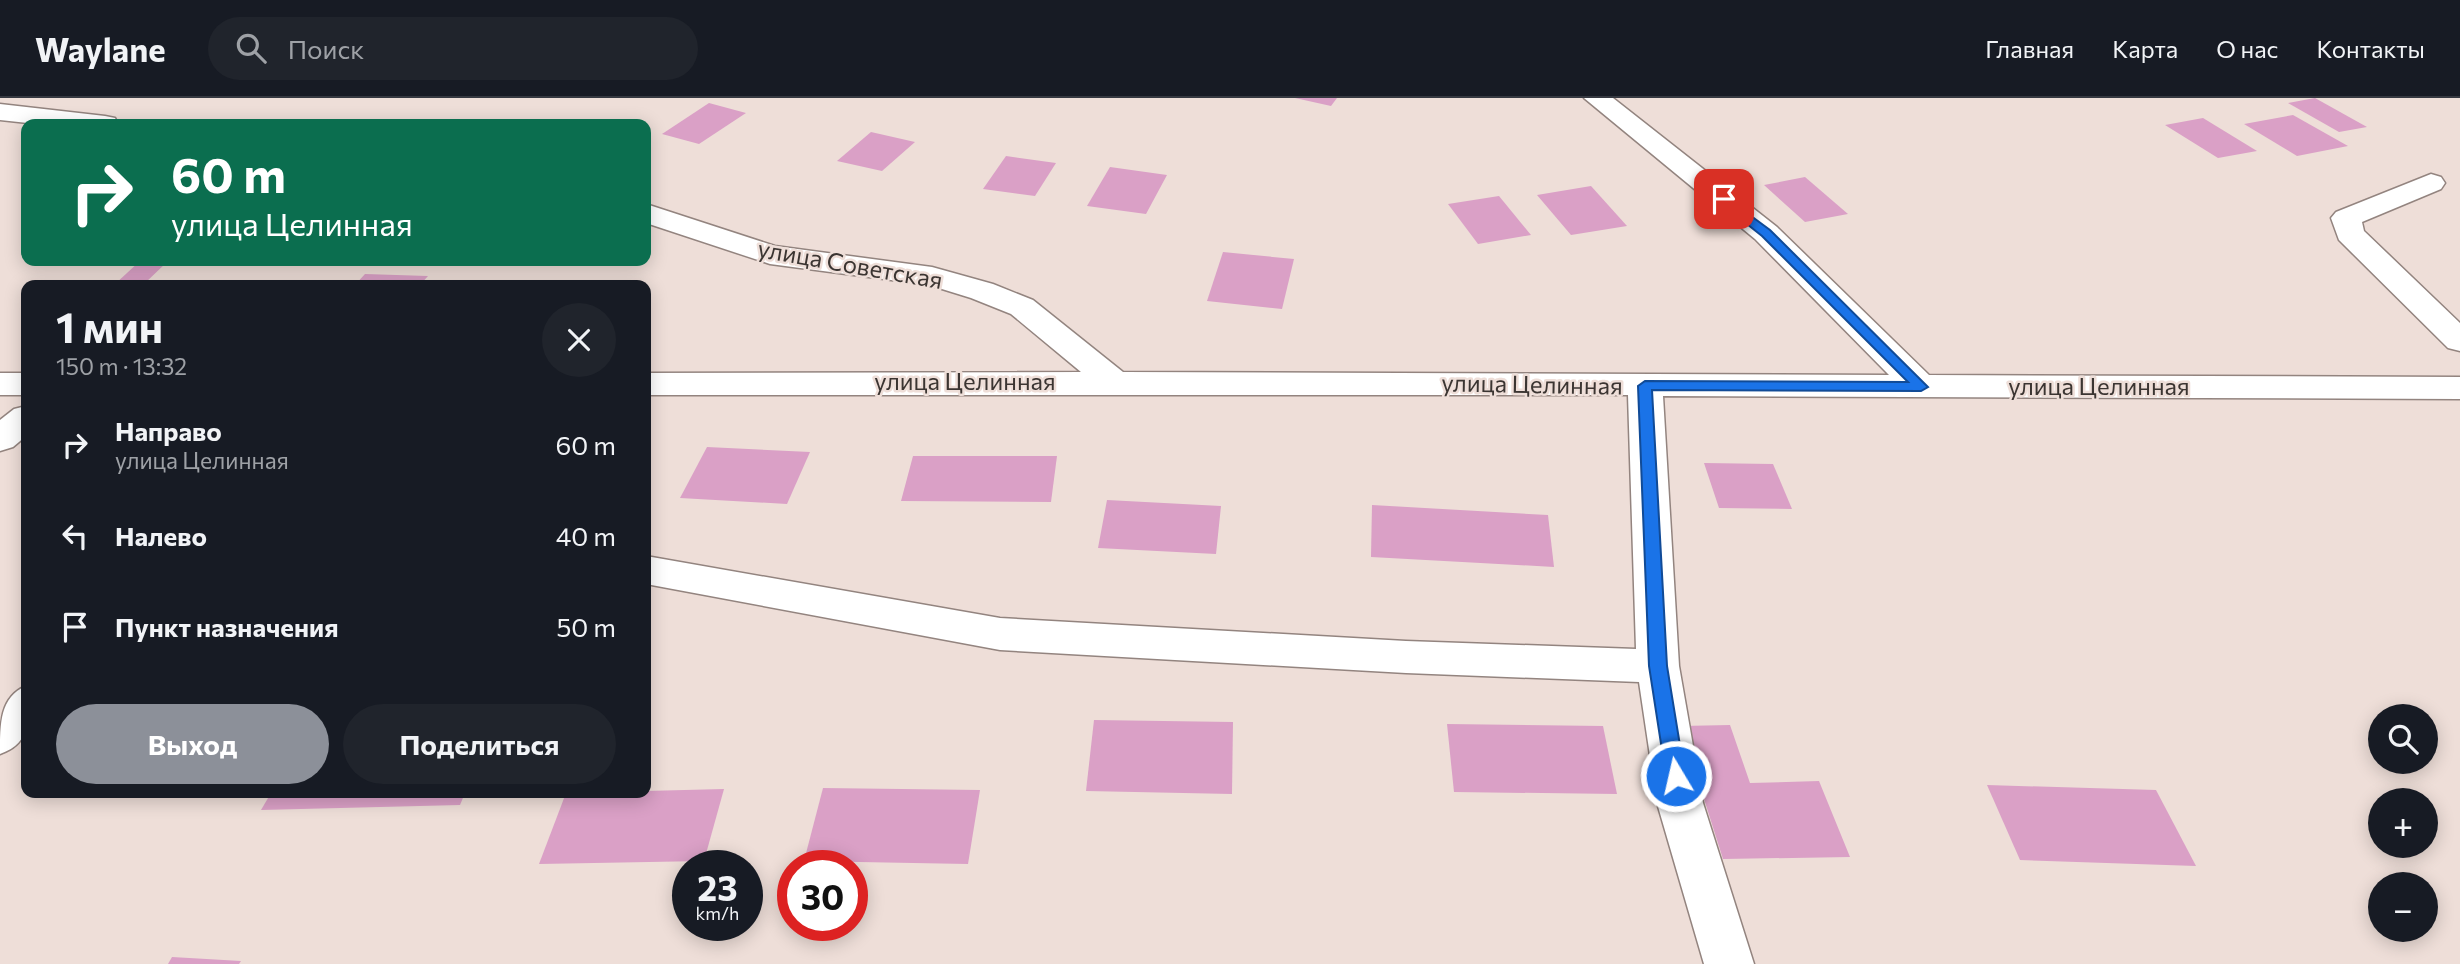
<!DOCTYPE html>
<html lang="ru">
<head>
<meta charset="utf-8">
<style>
	body { margin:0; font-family:Commissioner,sans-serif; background:#20242c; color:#f1f3f6; height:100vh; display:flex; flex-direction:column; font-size:26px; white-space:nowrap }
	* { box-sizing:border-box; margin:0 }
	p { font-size:23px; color:#9ea1a6 }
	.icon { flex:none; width:38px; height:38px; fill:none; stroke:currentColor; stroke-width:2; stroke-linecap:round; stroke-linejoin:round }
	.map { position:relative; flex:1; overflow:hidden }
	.sheet { position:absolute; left:21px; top:182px; width:630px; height:518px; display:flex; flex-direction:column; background:#171b24; border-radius:14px; box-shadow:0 4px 18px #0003 }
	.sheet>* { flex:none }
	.guide { position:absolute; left:21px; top:21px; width:630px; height:147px; border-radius:14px; box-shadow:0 4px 18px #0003; background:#0b6e4f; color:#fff; overflow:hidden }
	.buttons { position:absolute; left:2368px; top:606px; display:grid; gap:14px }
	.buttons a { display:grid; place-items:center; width:70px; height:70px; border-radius:50%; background:#171b24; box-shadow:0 4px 18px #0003; font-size:35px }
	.speed { position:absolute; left:672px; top:752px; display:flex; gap:14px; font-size:35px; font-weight:700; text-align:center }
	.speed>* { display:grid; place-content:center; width:91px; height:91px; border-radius:50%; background:#171b24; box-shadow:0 4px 18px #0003; line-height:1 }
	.speed small { font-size:18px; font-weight:400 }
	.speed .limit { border:10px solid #d22; background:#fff; color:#111 }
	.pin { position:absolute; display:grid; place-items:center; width:60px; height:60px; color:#fff; margin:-30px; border-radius:14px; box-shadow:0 4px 10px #0006 }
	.me { position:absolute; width:77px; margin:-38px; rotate:351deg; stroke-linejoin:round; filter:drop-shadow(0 0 5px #0008) }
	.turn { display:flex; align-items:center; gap:24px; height:147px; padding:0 35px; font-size:32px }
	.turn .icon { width:91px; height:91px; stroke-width:2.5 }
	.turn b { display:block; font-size:49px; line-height:60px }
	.round { display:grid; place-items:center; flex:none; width:74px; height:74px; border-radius:37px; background:#20242c }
	.headline { display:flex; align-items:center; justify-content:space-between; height:119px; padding:0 35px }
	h1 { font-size:42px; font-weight:700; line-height:52px }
	.action { display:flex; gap:14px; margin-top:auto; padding:14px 35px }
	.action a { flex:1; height:80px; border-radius:42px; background:#8c9099; color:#fff; font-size:28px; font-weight:700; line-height:80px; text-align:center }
	.action a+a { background:#20242c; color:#f1f3f6 }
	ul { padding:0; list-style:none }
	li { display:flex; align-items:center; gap:21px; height:91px; padding:0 35px }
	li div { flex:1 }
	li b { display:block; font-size:26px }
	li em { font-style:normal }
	header { display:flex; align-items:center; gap:42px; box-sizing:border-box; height:98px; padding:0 35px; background:#171b24; border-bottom:2px solid #363941 }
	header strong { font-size:33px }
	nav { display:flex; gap:38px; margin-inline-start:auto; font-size:24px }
	.search { width:490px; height:63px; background:#20242c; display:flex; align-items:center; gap:18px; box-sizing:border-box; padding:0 24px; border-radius:38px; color:#9ea1a6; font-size:26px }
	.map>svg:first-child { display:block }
	.building { fill:#daa0c6 }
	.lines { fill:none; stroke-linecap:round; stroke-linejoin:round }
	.minor-casing { stroke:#93847f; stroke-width:3 }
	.minor { fill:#fff; fill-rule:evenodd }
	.route { fill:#1a73e8; stroke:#114b97; stroke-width:2 }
	.labels { text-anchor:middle; stroke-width:5; stroke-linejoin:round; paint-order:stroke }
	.street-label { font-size:24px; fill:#3b3532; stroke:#eeded8 }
</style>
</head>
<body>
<header>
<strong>Waylane</strong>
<div class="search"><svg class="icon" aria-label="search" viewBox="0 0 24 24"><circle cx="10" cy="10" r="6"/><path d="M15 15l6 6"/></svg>Поиск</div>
<nav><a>Главная</a><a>Карта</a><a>О нас</a><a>Контакты</a></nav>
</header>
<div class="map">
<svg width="2460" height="866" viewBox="0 0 2460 866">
	<rect width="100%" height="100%" fill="#eeded8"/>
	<g class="building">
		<polygon points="1295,0 1337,0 1331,8"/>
		<polygon points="2315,0 2367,29 2339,34 2288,5"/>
		<polygon points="709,5 746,15 699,46 662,36"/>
		<polygon points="2293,17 2348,48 2297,58 2244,26"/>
		<polygon points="2203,20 2257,53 2218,60 2165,27"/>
		<polygon points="871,34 915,44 882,73 837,63"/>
		<polygon points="1006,58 1056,65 1035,98 983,91"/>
		<polygon points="1110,69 1167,77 1146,116 1087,108"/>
		<polygon points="1805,79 1848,116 1805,124 1764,87"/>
		<polygon points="1591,88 1627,128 1571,137 1537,97"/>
		<polygon points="1499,98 1531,137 1478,146 1448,106"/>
		<polygon points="1223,154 1294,161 1282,211 1207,203"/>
		<polygon points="140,163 168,163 143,187 114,187"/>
		<polygon points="365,176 428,178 420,187 355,187"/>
		<polygon points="707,349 810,354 787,406 680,400"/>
		<polygon points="913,358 1057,358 1051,404 901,403"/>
		<polygon points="1704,365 1773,366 1792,411 1719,410"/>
		<polygon points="1107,402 1221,408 1216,456 1098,450"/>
		<polygon points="1372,407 1548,417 1554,469 1371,459"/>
		<polygon points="1094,622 1233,624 1232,696 1086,693"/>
		<polygon points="1447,626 1603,628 1617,696 1454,694"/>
		<polygon points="1730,627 1750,685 1819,683 1850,759 1723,761 1681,628"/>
		<polygon points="1987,687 2156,692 2196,768 2020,762"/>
		<polygon points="823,690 980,692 968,766 804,763"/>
		<polygon points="724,691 704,763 539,766 566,695"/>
		<polygon points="271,695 465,695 460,707 261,712"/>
		<polygon points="172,859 241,863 239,866 168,866"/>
	</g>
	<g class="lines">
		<defs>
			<g id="minor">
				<polygon points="1584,0 1613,0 1777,129 1929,277 2460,279 2460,301 1663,298 1679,568 1703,705 1754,866 1704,866 1657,705 1639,584 1406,575 1000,552 646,486 646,458 1000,520 1406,543 1636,551 1628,297 646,297 646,275 1081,274 1011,216 971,200 929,187 770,166 646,125 646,106 775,148 932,169 993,186 1033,202 1123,274 1889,277 1755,141"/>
				<polygon points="0,6 105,18 115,20 118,26 37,26 0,22"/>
				<polygon points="2431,76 2441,79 2445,85 2441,91 2362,124 2364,133 2460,225 2460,253 2448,250 2339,142 2331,120 2336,114"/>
				<rect x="0" y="275" width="26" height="22"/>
				<polygon points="26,308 26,338 13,349 0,353 0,322 14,311"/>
				<path d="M26,588C27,619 34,644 0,656C0,625 0,599 26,588Z"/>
			</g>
		</defs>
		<use href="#minor" class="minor-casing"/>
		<use href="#minor" class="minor"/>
	</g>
	<polygon class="route" points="1724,98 1770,132 1928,289 1921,293 1652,292 1667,568 1685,678 1682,683 1676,686 1669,683 1666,678 1649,568 1638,288 1645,283 1908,284 1762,138 1719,104 1718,101"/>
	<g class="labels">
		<g class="street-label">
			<text transform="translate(850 167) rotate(10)" y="8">улица Советская</text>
			<text x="965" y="292">улица Целинная</text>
			<text transform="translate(1532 287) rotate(1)" y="8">улица Целинная</text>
			<text x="2099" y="297">улица Целинная</text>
		</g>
	</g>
</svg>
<div class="buttons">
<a><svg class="icon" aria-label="search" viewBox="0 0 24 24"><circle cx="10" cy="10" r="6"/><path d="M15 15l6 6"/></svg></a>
<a>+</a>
<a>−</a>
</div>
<div class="speed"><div>23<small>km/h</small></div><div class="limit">30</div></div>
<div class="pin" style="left:1724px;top:101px;background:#d93025"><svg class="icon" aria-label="arrive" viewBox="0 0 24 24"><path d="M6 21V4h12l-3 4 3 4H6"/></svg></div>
<svg class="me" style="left:1676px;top:678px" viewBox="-20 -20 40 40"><circle r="17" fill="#1a73e8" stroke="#fff" stroke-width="3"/><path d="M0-11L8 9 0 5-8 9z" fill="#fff"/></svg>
<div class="guide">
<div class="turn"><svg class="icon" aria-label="right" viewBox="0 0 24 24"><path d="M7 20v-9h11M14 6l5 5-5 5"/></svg><div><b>60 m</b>улица Целинная</div></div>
</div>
<section class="sheet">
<div class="headline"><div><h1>1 мин</h1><p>150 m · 13:32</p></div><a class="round"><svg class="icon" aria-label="close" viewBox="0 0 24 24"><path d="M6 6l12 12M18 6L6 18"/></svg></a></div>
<ul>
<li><svg class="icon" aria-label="right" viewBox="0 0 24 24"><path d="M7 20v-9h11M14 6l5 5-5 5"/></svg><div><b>Направо</b><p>улица Целинная</p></div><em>60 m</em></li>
<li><svg class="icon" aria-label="left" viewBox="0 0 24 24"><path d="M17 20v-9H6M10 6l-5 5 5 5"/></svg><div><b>Налево</b></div><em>40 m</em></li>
<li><svg class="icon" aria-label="arrive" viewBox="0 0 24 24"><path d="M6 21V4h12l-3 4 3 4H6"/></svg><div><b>Пункт назначения</b></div><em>50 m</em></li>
</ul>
<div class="action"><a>Выход</a><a>Поделиться</a></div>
</section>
</div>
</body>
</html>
